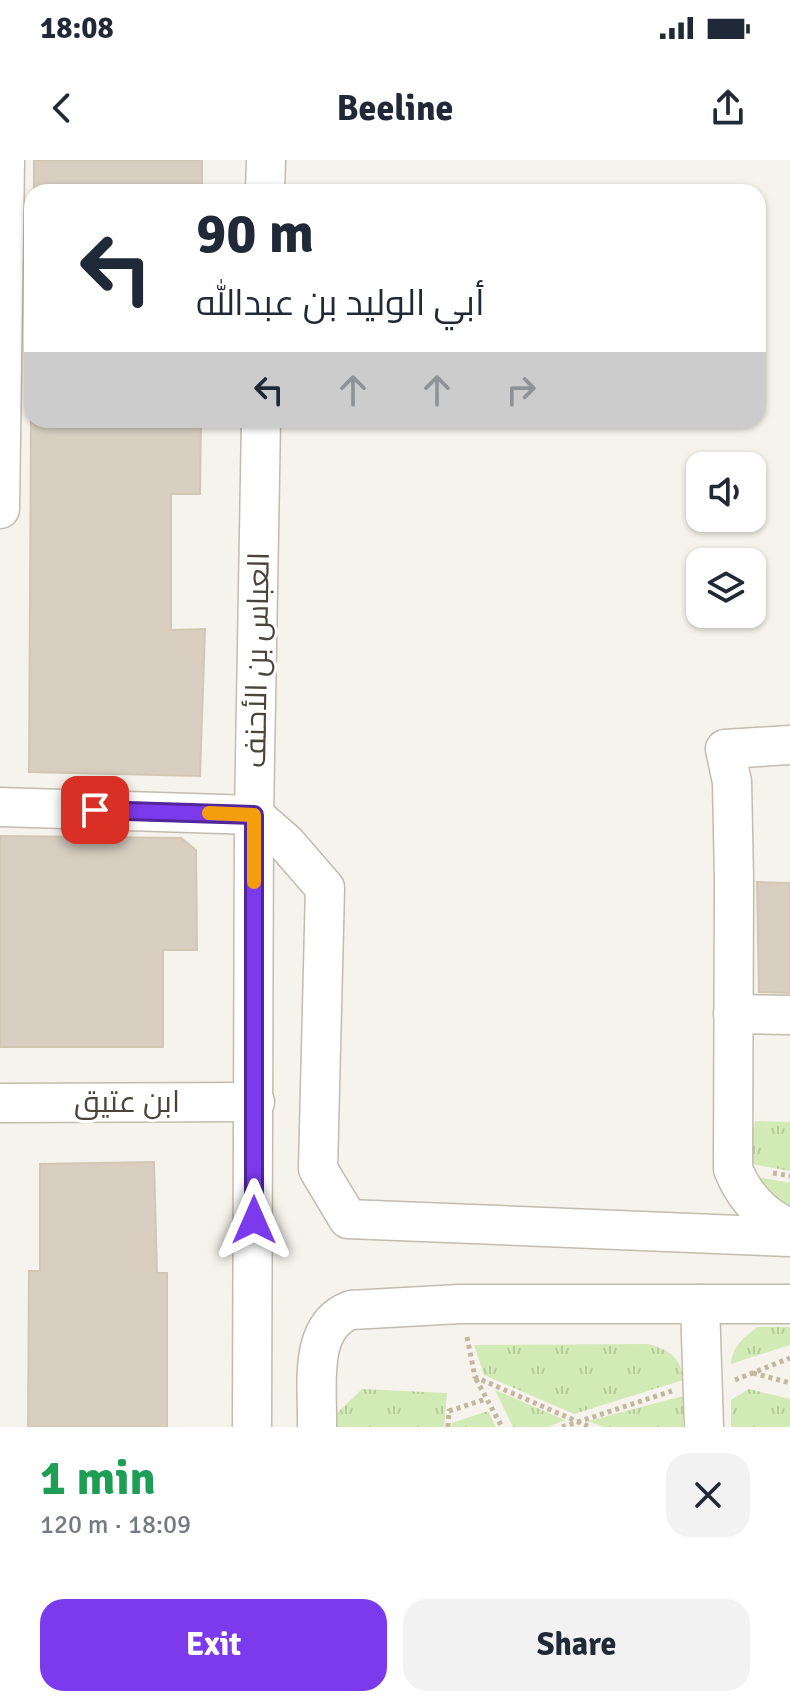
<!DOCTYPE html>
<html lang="en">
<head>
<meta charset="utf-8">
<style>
	body { margin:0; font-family:Signika,Cairo,sans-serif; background:#f2f2f3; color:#1f2937; height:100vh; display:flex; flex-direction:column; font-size:30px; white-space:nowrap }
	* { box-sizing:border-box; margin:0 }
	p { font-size:26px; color:#747a83 }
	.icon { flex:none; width:44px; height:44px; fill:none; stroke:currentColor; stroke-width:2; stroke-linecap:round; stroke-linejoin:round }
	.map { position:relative; height:1267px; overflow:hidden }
	.details { display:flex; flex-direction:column; background:#fff; flex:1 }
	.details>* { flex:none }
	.guide { position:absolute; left:24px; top:24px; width:742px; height:244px; border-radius:24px; box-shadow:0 2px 6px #0004; background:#fff; color:#1f2937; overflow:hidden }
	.tools { position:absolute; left:686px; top:292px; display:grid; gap:16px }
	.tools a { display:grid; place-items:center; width:80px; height:80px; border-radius:16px; background:#fff; box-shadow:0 2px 6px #0004; font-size:40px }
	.pin { position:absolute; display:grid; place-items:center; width:68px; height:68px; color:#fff; margin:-34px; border-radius:16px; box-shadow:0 4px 12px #0006 }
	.me { position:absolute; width:88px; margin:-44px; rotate:0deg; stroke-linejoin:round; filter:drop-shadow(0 0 6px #0008) }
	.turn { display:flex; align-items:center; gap:28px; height:168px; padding:0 40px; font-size:36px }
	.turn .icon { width:104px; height:104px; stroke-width:2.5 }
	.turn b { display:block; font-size:56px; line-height:68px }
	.lanes { display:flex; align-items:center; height:76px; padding:0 40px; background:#0003; justify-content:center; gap:40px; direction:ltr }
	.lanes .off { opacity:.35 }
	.round { display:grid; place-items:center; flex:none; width:84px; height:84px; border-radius:24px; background:#f2f2f3 }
	.overview { display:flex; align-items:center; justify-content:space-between; height:136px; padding:0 40px }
	h1 { font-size:48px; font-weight:700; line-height:60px; color:#1e9e55 }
	.button { display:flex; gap:16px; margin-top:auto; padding:16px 40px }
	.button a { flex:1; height:92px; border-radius:24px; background:#7c3aed; color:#fff; font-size:32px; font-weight:700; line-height:92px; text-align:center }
	.button a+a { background:#f2f2f3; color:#1f2937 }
	.status { display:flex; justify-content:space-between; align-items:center; height:56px; padding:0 40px; background:#fff; direction:ltr }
	.status svg { height:22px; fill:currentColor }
	header { display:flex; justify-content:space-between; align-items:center; height:104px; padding:0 40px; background:#fff; font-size:36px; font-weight:700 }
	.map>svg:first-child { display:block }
	.grass { fill:url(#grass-tufts) }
	.building { fill:#d8cfc1; stroke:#d3c7b4; stroke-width:2 }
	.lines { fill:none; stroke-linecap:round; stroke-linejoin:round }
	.minor-casing { stroke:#c2bbae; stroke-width:41 }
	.path { stroke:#c4b79f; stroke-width:5; stroke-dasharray:4 4; stroke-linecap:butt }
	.minor { stroke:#fff; stroke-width:38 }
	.route-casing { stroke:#51269a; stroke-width:20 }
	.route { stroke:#7c3aed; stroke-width:14 }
	.slow { stroke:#f59e0b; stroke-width:14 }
	.labels { text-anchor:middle; stroke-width:6; stroke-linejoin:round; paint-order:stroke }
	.street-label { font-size:30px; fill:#4b4439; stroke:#fff }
</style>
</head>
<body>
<div class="status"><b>18:08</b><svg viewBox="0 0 49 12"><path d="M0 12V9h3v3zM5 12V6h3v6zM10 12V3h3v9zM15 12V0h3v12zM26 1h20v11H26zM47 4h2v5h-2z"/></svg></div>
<header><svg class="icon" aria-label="back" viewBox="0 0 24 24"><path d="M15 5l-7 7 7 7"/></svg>Beeline<svg class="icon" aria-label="share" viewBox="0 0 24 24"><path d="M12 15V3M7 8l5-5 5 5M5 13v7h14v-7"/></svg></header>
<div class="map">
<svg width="790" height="1267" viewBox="0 0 790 1267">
	<defs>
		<pattern id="grass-tufts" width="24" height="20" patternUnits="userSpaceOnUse" patternTransform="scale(2)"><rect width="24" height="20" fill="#d2eab5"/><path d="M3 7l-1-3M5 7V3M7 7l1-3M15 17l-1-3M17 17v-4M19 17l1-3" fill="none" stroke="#b6ca9c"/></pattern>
	</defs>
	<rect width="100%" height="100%" fill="#f6f3ec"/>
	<g class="grass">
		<polygon points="755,961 790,962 790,1011 746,1003"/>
		<polygon points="752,1016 790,1023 790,1051"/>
		<path d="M757,1167H790V1185L731,1204C733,1185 743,1179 757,1167Z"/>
		<path d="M649,1184C670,1191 681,1197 683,1220L574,1254L484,1215L474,1185Z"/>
		<polygon points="362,1229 447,1233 444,1267 333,1267 333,1257"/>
		<polygon points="749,1229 790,1239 790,1267 731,1267 731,1240"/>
		<polygon points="495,1230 565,1260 548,1267 513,1267"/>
		<polygon points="683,1236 683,1267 604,1267 588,1261"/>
		<polygon points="488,1251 496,1267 452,1267 452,1263"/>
	</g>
	<g class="building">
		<rect x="34" y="0" width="168" height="32"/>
		<polygon points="31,260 201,260 200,334 171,334 171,470 205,469 200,616 29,612"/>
		<polygon points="0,676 181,678 196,690 197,790 163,790 163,887 0,887"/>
		<polygon points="757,722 790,723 790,833 759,832"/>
		<polygon points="154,1002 157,1113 167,1113 167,1267 28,1267 29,1111 40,1111 40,1004"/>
	</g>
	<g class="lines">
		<defs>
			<g id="minor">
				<polyline points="265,32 266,0"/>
				<polyline points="0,349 5,0"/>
				<path d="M790,585L725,589L732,622L734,719L733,1009C744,1036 762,1057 790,1068"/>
				<polyline points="0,647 254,655 286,683 325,728 318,1009 348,1059 790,1077"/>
				<polyline points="733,854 790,855"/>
				<polyline points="0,943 255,942"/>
				<polyline points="700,1144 704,1267"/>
				<polyline points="252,1267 254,655 261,260"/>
				<path d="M317,1267C318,1227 307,1166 351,1150L460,1144H790"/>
			</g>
		</defs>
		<use href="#minor" class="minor-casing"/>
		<g class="path">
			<polyline points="773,1013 790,1016"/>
			<polyline points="467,1177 475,1217 590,1267"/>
			<polyline points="753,1213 790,1223"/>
			<polyline points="476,1219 502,1267"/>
			<polyline points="735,1220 790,1198"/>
			<polyline points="448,1267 449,1251 486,1239"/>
			<polyline points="562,1267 672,1231"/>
		</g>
		<use href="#minor" class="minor"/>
	</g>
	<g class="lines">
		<defs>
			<polyline id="route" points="95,650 254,655 254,1060"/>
		</defs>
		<use href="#route" class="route-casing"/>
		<use href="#route" class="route"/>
		<polyline class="slow" points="209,653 254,655 254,722"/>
	</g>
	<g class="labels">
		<g class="street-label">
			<text transform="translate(257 500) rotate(-89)" y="10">العباس بن الأحنف</text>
			<text x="127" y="952">ابن عتيق</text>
		</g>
	</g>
</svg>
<div class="tools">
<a><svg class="icon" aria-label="sound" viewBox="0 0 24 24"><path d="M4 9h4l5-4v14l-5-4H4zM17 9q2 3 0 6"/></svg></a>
<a><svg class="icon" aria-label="layers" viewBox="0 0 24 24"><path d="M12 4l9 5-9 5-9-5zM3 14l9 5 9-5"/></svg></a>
</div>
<div class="pin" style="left:95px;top:650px;background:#d93025"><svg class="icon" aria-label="arrive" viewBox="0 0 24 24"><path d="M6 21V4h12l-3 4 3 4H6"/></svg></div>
<svg class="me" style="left:254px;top:1060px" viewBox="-20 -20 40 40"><path d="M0-17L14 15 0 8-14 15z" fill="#7c3aed" stroke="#fff" stroke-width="4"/></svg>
<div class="guide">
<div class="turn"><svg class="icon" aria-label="left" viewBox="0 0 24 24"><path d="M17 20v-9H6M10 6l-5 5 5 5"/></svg><div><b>90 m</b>أبي الوليد بن عبدالله</div></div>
<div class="lanes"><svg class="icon" aria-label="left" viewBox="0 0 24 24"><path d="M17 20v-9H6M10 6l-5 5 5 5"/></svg><svg class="icon off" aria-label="ahead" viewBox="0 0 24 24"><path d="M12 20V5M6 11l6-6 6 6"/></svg><svg class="icon off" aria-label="ahead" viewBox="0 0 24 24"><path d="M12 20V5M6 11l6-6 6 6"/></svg><svg class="icon off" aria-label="right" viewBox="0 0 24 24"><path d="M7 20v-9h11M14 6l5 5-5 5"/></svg></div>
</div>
</div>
<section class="details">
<div class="overview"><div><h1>1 min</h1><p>120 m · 18:09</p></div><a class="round"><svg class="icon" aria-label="close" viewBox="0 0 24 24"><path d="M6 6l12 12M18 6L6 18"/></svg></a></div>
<div class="button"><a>Exit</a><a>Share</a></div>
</section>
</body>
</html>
